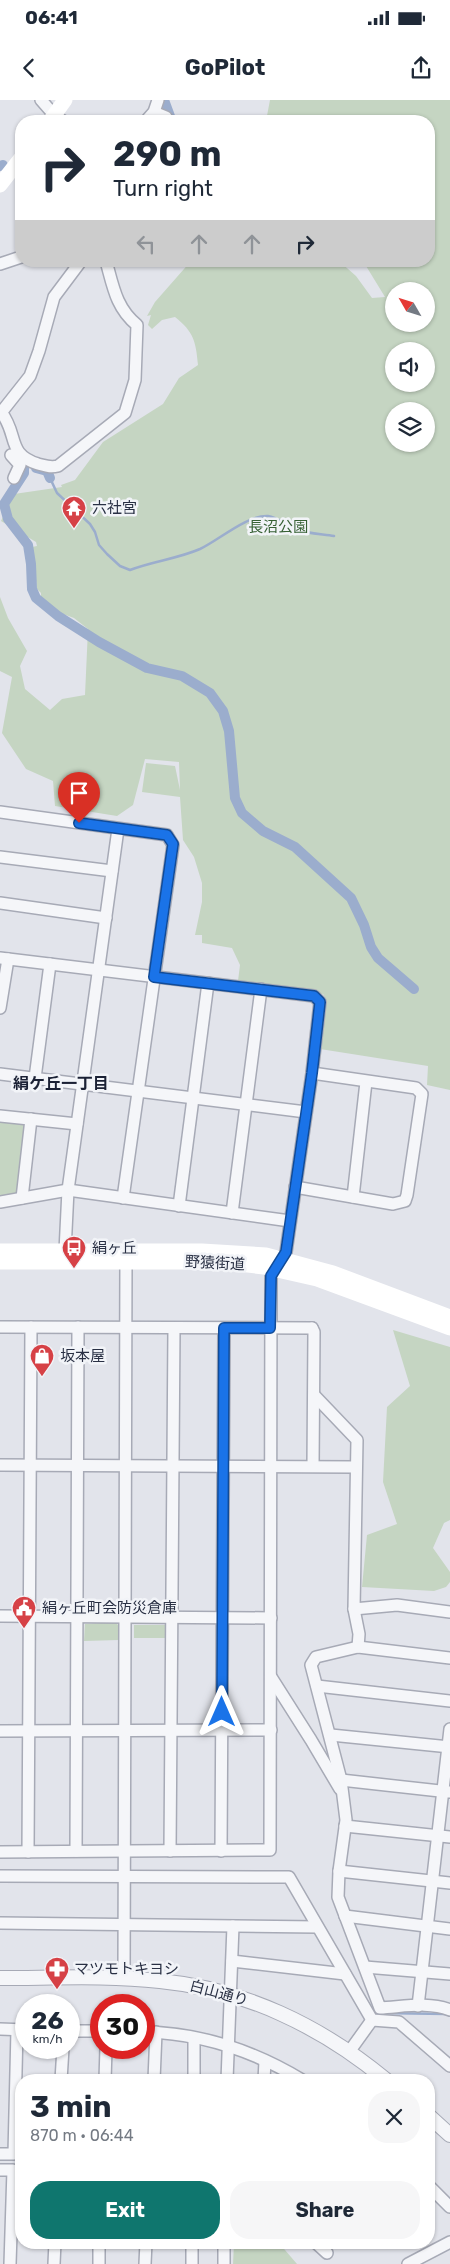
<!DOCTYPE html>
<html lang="en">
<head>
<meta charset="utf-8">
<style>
	body { margin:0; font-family:Rubik,"Noto Sans JP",sans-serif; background:#f6f6f7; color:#1f2937; height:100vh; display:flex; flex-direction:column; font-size:19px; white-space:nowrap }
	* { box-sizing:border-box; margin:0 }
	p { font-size:16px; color:#747a83 }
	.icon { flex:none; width:28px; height:28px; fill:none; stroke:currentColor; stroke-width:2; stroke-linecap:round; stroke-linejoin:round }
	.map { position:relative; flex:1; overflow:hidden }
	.details { position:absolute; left:15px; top:1974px; width:420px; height:175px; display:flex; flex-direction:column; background:#fff; border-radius:20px; box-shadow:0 1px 4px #0004 }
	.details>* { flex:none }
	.banner { position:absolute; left:15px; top:15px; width:420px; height:152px; border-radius:20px; box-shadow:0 1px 4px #0004; background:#fff; color:#1f2937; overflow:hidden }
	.needle { width:32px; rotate:309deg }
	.fabs { position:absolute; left:385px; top:182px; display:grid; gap:10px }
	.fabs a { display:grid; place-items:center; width:50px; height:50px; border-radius:50%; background:#fff; box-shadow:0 1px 4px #0004; font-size:25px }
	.speed { position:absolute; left:15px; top:1894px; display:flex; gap:10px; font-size:25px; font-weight:700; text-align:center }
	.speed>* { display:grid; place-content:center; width:65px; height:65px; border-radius:50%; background:#fff; box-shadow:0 1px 4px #0004; line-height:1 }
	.speed small { font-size:12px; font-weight:400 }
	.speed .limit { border:8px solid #d22; background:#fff; color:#111 }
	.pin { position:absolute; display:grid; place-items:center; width:42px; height:42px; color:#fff; margin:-51px -21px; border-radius:50% 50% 50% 0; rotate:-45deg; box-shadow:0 0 5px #0007 }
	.pin .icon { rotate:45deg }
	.me { position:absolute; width:55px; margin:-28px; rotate:0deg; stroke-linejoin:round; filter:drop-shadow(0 0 4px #0008) }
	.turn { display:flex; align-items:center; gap:18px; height:105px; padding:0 15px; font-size:22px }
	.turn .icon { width:65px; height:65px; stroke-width:2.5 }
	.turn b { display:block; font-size:35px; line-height:42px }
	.lanes { display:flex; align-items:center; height:48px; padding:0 15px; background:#0003; justify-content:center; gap:25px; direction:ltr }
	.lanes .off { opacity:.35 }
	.round { display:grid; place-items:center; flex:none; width:52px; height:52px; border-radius:20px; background:#f6f6f7 }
	.headline { display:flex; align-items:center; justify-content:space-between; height:85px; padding:0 15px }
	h1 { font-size:30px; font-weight:700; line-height:38px }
	.primary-button { display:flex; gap:10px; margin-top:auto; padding:10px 15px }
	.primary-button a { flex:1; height:58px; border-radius:20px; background:#0f766e; color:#fff; font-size:20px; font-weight:700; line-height:58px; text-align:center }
	.primary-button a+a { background:#f6f6f7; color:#1f2937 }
	.status { display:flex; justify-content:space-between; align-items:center; height:35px; padding:0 25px; background:#fff; direction:ltr }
	.status svg { height:14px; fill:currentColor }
	header { display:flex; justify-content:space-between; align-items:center; height:65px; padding:0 15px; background:#fff; font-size:22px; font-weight:700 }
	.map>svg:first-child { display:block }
	.green { fill:#c5d5c2; fill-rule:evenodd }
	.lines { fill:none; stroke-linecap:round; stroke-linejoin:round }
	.stream { stroke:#9badcd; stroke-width:2.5 }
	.canal { stroke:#9badcd; stroke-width:10 }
	.minor-casing { stroke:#a7aab6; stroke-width:14 }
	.tertiary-casing { stroke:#a7aab6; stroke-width:16 }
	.minor { stroke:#f5f6f9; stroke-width:11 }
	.tertiary { stroke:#f5f6f9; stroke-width:14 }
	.secondary { stroke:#fff; stroke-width:15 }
	.route-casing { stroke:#114b97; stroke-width:12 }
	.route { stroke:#1a73e8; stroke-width:9 }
	.labels { text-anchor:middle; stroke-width:5; stroke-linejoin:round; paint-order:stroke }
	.poi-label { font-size:15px; fill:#293044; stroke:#f2f4f8; text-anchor:start }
	.park-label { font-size:15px; fill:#386135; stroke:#f2f4f8 }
	.street-label { font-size:15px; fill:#293044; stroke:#f2f4f8 }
	.neighbourhood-label { font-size:16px; font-weight:bold; fill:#1b2135; stroke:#f2f4f8 }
</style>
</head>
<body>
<div class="status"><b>06:41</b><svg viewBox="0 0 49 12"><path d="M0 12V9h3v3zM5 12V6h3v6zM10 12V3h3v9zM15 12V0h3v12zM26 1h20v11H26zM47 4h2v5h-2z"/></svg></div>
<header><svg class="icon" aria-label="back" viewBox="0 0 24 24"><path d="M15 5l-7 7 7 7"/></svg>GoPilot<svg class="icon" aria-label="share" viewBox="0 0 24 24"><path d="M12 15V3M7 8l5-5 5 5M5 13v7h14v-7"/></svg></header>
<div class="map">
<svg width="450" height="2164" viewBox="0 0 450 2164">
	<rect width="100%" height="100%" fill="#e2e4eb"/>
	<g class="green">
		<path d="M270,0H450V990L427,985L428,966L320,949L326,899L323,894L238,881L240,865L232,848L202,843V835H195L202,802V783L194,757L183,740L180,697L142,692L146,663L175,666L180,690L179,662L145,659L133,705L117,716L55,706L53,681L26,669L2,633L12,577L0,571V497L8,518L27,551L20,566L25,589L50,610L62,599L85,595L88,529L74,518L41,506V493L37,489L32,447L37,446L36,442L1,421L14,394L62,387L61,385L75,380L103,342L163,304L179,278L198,265C196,242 194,232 175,217L162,220L152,229L148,225L151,215L147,216L155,202L191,161H339L356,176L372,198L385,197L363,161H429V21H266ZM394,191H426V224H394ZM394,251H426V284H394ZM394,311H426V344H394Z"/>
		<polygon points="0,1016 31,1019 22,1098 0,1102"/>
		<polygon points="393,1230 450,1247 450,1420 444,1423 433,1448 450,1472 450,1482 446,1487 434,1491 362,1487 367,1435 397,1424 383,1382 387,1307 410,1286"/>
		<polygon points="115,1522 120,1527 119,1540 84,1541 85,1524"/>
		<rect x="134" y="1525" width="34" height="13"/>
		<polygon points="234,2143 279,2143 297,2164 233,2164"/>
	</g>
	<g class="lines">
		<g class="stream">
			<path d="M50,378L57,393L90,424L95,432L99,445L107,454L120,466L130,470C153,461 177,459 200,449C219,440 247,415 268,416C277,417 288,426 296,429C307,434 322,434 334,436"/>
			<polyline points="379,1913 446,1914"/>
		</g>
		<g class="canal">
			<polyline points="164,0 171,19"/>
			<polyline points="0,66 3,65"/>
			<polyline points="24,365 24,373 4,404 8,419 28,445 31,464 32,489 36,498 58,516 99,542 147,568 182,576 210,593 223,611 229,631 235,698 242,713 263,731 295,747 351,798 364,825 371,847 378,858 414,889"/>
			<polyline points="36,368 47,371 50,378"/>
		</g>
		<defs>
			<g id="minor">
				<polyline points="41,0 55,16 63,21"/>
				<polyline points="154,12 166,17 168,21"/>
				<polyline points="146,21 154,12 158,0"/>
				<polyline points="0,164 21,157"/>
				<path d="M1,312C19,335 6,354 38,364C46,366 50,368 58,366L125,313L135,280L137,225C116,208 113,186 106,161"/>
				<polyline points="0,314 30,276 39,251 54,197 81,161"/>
				<polyline points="11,355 20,365 14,378"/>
				<polyline points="0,712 167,735 173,745 123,1098"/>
				<polyline points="0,757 112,771"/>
				<polyline points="0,803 106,818"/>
				<polyline points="0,858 314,896 320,902 312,973 286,1152 271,1176 270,1750 0,1752"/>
				<polyline points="0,908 8,859"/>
				<polyline points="0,974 306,1012"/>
				<polyline points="35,978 50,864"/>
				<polyline points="0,1016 77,1024"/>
				<polyline points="295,1087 393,1104 405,1101 407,1095 422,994 416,988 312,973"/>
				<polyline points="353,1097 366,982"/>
				<polyline points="22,1098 31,1019"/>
				<polyline points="0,1102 68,1090 290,1121"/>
				<polyline points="179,1106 208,883"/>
				<polyline points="232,1113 261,889"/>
				<polyline points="65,1151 68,1090 118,729"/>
				<polyline points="0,1227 312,1228"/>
				<polyline points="312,1228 314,1232 313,1366"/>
				<polyline points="314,1295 357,1340 354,1509 397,1505 450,1512"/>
				<polyline points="0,1365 355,1367"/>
				<polyline points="354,1509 359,1534 358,1547"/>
				<polyline points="0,1516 271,1518"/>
				<path d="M450,1558L358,1547L316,1557L311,1565L341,1680L346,1720L339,1771L338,1797L380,1908C402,1907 429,1901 450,1910"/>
				<polyline points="271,1577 311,1640 340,1689"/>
				<polyline points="317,1586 450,1601"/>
				<polyline points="0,1631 271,1630"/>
				<polyline points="331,1635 450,1647"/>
				<polyline points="341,1680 449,1692"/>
				<polyline points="345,1726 450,1737"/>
				<polyline points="76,1751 78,1227"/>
				<polyline points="170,1751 174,1228"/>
				<polyline points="221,1751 224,1228"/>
				<polyline points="28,1752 31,1227"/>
				<polyline points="339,1771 450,1783"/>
				<polyline points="0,1776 289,1777 372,1920 399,1922 450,1966"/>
				<polyline points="345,1816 450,1829"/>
				<polyline points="0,1823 317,1827"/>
				<polyline points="232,1861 345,1874"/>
				<polyline points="365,1867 450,1874"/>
				<polyline points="124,1878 126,1155"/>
				<polyline points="418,1906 450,1629"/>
				<polyline points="0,1929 26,1930"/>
				<polyline points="69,1931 101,1931"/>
				<path d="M144,1932C200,1933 254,1951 302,1980"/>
				<polyline points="349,1952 372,1920"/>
				<polyline points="61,1980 63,1948"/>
				<polyline points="105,1980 106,1948"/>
				<polyline points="154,1980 156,1932"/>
				<polyline points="194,1980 194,1939"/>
				<polyline points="227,1980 233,1826"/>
				<polyline points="264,1980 265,1961"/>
				<polyline points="0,2054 14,2054 17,1930"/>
				<polyline points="0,2070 13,2070 10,2164"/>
				<polyline points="429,2086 450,2107"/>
				<polyline points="315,2142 327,2153"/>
				<polyline points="54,2164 55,2142"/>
				<polyline points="99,2164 99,2142"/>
				<polyline points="145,2164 146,2142"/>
				<polyline points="192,2164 192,2142"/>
				<polyline points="224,2164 224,2142"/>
				<polyline points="408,2164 450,2142"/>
			</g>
			<g id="tertiary">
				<path d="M0,1878C53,1878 107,1875 160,1881C244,1889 321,1926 386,1980"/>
				<polyline points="429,2016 450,2035"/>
			</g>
		</defs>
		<use href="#minor" class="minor-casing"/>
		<use href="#tertiary" class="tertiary-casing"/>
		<use href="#minor" class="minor"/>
		<use href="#tertiary" class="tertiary"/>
		<g class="secondary">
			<polyline points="50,21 65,0"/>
			<polyline points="0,85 21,58"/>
			<polyline points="0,1151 202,1151 266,1155 333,1173 450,1217"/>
			<polyline points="0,1162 192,1162 230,1163 264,1167 317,1179 450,1228"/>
		</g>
	</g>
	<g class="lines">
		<defs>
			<polyline id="route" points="79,723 167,735 173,744 154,877 314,896 320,902 312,973 286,1152 271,1176 270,1228 224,1228 222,1612"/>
		</defs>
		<use href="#route" class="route-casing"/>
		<use href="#route" class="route"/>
	</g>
	<defs>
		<symbol id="temple-pin" viewBox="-11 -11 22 30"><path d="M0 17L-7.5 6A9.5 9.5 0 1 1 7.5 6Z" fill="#d64146" stroke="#f2f4f8"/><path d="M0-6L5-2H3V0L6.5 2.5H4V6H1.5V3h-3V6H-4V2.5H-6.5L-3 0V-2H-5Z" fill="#fff"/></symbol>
		<symbol id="bus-pin" viewBox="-11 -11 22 30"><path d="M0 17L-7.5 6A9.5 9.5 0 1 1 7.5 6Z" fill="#d64146" stroke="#f2f4f8"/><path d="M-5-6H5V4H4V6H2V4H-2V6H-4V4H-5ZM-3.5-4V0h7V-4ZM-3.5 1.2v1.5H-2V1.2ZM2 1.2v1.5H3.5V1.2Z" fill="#fff"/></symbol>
		<symbol id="shop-pin" viewBox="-11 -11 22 30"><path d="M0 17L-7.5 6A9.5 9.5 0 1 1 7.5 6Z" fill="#d64146" stroke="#f2f4f8"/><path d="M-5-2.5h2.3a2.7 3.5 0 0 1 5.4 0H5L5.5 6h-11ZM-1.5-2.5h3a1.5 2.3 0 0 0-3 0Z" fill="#fff"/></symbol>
		<symbol id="civic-pin" viewBox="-11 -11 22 30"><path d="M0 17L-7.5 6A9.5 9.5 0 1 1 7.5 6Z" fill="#d64146" stroke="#f2f4f8"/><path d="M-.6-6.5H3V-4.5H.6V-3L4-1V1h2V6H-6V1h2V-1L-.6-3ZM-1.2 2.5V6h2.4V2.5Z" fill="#fff"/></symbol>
		<symbol id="pharmacy-pin" viewBox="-11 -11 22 30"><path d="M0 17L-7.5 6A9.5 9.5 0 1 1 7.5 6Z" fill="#d64146" stroke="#f2f4f8"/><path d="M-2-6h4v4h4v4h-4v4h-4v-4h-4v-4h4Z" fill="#fff"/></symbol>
	</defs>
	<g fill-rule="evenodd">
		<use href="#temple-pin" x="60" y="394" width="28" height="38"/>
		<use href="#bus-pin" x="60" y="1134" width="28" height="38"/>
		<use href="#shop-pin" x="28" y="1242" width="28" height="38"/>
		<use href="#civic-pin" x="10" y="1494" width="28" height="38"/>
		<use href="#pharmacy-pin" x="43" y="1855" width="28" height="38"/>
	</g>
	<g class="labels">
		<g class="poi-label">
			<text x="92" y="413">六社宮</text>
			<text x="92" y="1153">絹ヶ丘</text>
			<text x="60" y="1261">坂本屋</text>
			<text x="42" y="1513">絹ヶ丘町会防災倉庫</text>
			<text x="74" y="1874">マツモトキヨシ</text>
		</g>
		<g class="park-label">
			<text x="278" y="432">長沼公園</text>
		</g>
		<g class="street-label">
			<text transform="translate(215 1163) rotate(3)" y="5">野猿街道</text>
			<text transform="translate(219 1893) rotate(15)" y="5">白山通り</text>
		</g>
		<g class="neighbourhood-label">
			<text x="61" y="989">絹ケ丘一丁目</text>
		</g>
	</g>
</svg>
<div class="fabs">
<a><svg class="needle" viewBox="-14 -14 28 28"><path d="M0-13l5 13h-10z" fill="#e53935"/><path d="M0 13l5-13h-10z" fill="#747a83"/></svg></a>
<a><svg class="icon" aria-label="sound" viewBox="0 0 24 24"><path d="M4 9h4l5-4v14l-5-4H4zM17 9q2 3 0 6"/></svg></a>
<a><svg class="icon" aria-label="layers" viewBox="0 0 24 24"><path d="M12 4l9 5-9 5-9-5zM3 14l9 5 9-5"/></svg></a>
</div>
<div class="speed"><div>26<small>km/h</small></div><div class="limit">30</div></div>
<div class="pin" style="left:79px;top:723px;background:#d93025"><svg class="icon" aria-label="arrive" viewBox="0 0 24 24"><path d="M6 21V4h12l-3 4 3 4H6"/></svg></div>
<svg class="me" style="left:222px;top:1612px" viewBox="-20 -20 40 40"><path d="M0-17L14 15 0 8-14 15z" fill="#1a73e8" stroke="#fff" stroke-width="4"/></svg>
<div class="banner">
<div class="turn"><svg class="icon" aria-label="right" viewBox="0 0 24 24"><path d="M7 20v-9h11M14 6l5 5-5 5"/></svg><div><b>290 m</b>Turn right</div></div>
<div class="lanes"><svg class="icon off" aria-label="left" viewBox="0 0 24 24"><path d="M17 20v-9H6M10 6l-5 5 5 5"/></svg><svg class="icon off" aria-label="ahead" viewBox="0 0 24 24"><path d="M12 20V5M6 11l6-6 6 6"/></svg><svg class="icon off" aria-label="ahead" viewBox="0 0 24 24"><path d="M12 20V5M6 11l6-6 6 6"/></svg><svg class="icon" aria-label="right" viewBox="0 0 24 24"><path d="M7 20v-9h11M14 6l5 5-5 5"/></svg></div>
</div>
<section class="details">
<div class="headline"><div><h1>3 min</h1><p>870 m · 06:44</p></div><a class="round"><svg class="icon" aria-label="close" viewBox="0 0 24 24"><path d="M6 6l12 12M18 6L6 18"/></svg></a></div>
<div class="primary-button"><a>Exit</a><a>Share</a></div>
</section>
</div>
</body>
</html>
